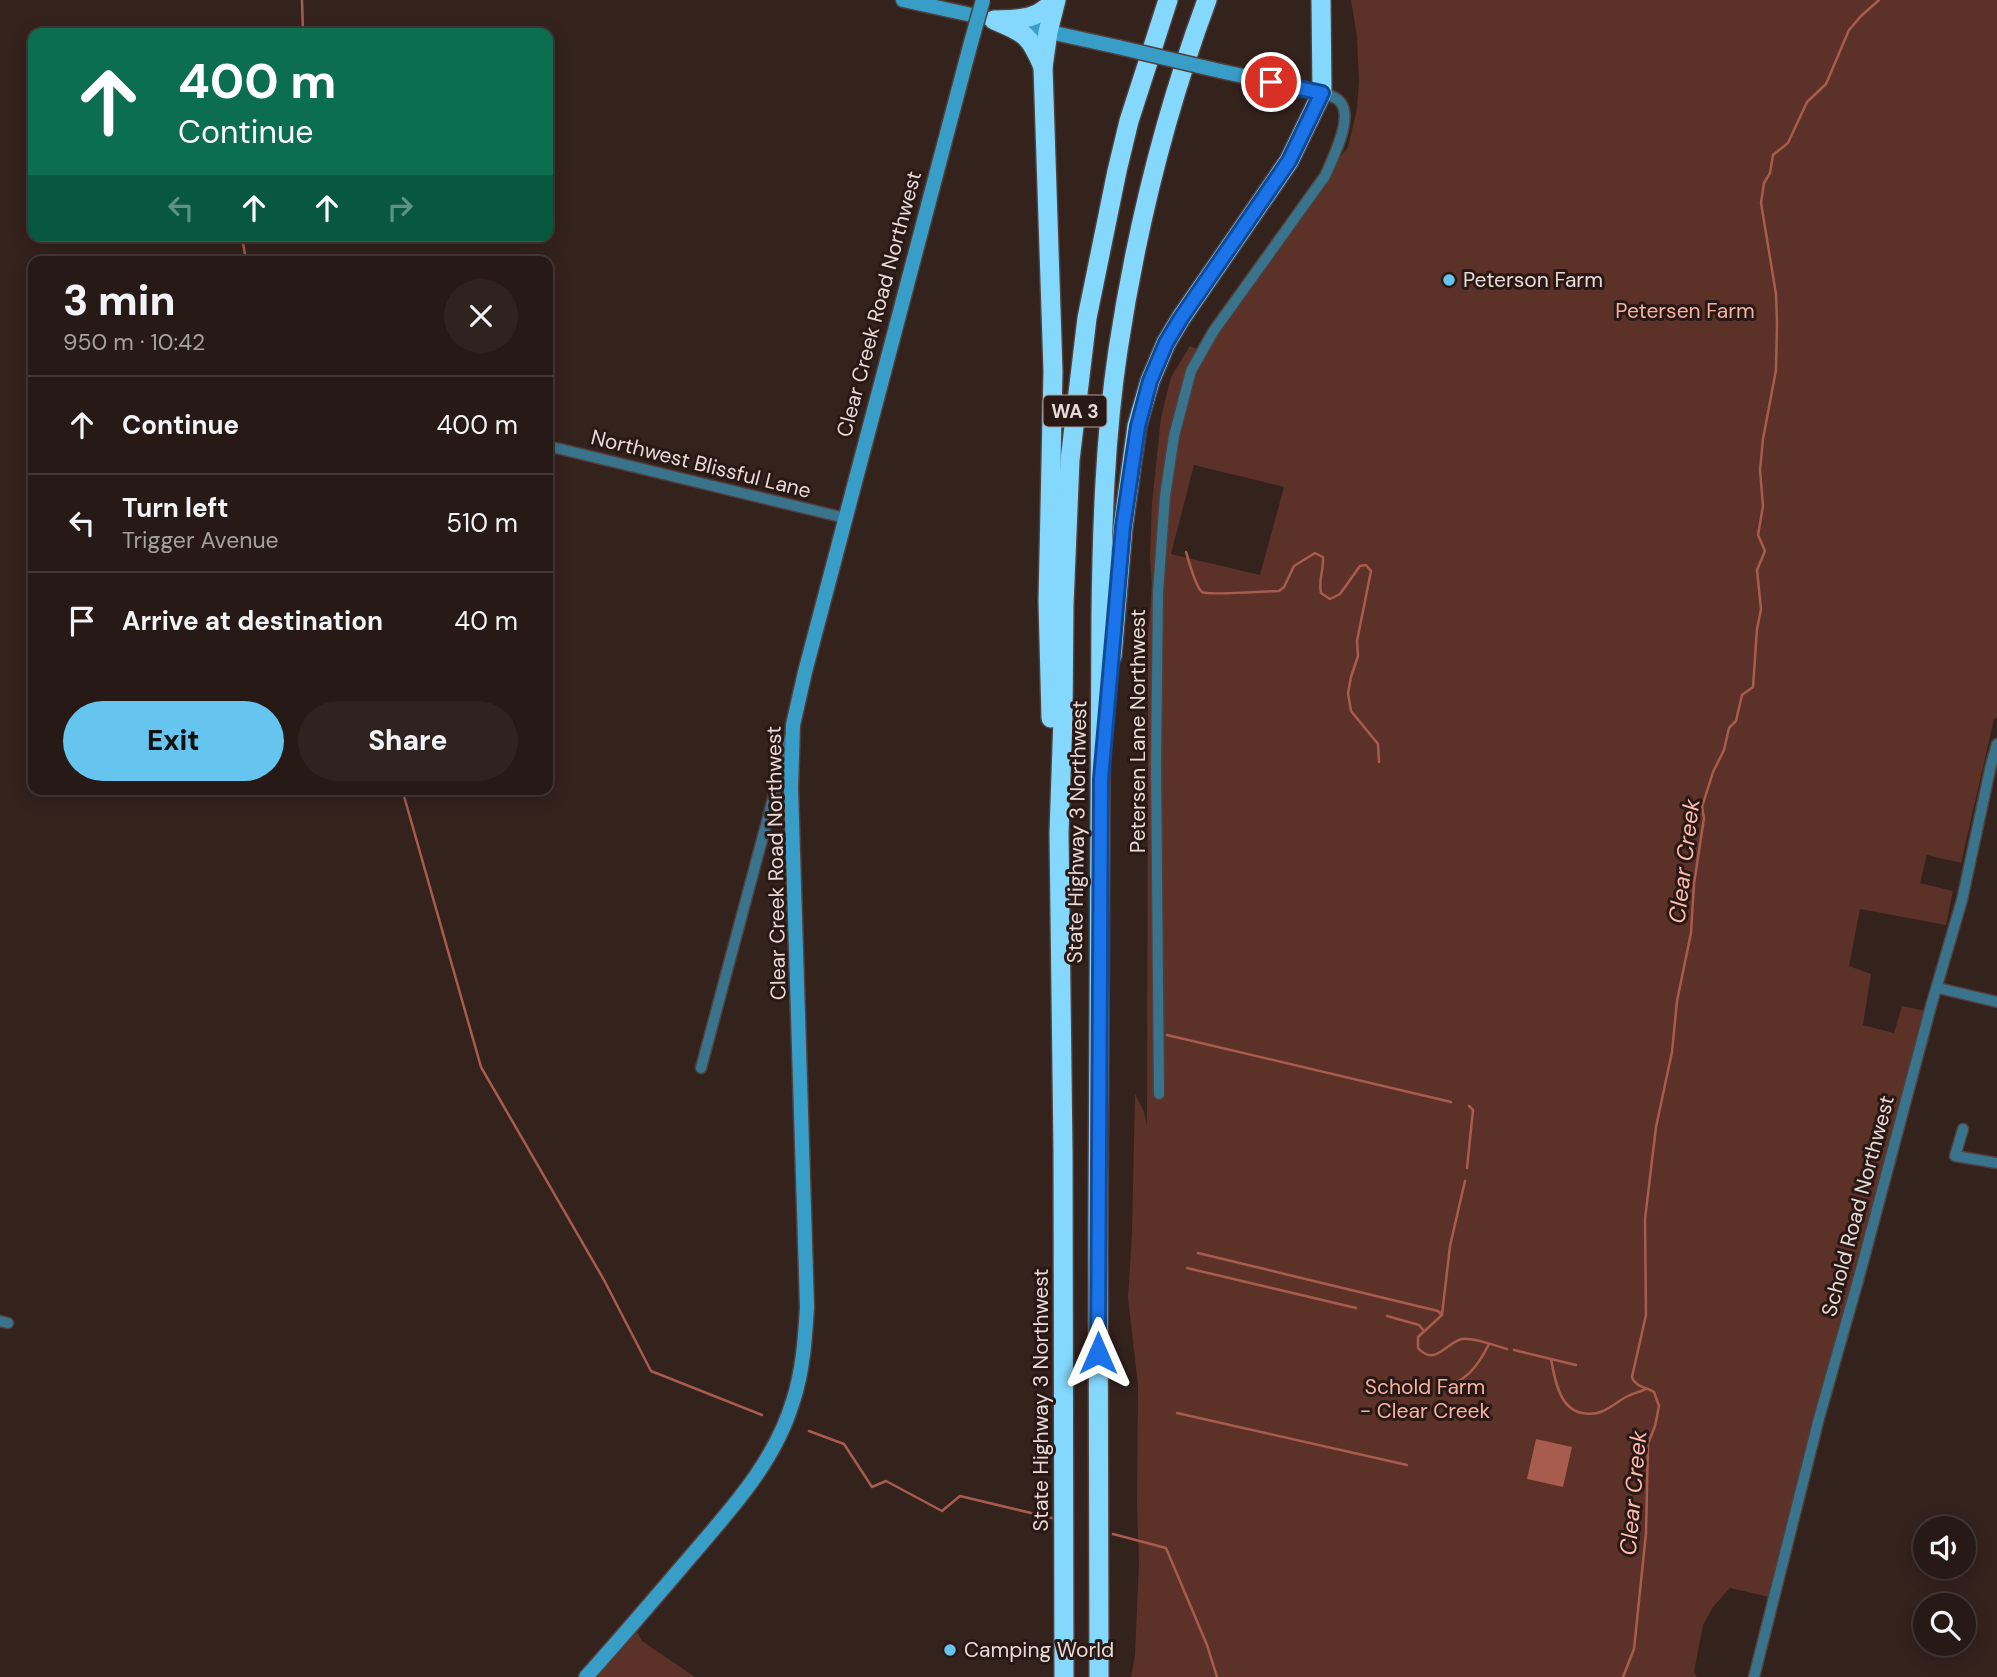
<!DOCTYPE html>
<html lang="en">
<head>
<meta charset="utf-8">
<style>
	body { margin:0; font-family:"DM Sans",sans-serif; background:#2f231f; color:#f1f3f6; height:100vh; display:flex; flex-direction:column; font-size:26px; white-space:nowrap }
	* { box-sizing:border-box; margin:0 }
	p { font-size:23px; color:#a4a1a1 }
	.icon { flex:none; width:38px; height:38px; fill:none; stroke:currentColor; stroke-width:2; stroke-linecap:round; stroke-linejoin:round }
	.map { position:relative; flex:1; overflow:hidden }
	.drawer { position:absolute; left:28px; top:256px; width:525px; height:539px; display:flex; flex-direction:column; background:#271a16; border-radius:14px; box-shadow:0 4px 18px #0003,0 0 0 2px #433835 }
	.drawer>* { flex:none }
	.banner { position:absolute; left:28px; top:28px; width:525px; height:214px; border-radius:14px; box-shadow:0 4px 18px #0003,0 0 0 2px #433835; background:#0b6e4f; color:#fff; overflow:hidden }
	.tools { position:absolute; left:1913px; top:1516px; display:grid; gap:14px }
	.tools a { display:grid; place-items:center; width:63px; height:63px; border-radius:50%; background:#271a16; box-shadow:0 4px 18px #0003,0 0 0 2px #433835; font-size:35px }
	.pin { position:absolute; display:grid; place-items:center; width:60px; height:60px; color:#fff; margin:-30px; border:4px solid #fff; border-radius:50%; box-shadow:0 2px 7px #0007 }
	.me { position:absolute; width:77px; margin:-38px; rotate:0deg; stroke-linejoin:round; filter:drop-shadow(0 0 5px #0008) }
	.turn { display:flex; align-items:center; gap:24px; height:147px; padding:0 35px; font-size:32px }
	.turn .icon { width:91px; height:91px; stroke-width:2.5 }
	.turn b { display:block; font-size:49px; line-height:60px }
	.lanes { display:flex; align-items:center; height:66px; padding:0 35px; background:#0003; justify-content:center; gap:35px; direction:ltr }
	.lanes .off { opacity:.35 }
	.round { display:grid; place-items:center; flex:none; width:74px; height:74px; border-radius:37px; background:#2f231f }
	.headline { display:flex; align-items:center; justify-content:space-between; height:119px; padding:0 35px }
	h1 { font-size:42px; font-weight:800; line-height:52px }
	.button { display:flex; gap:14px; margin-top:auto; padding:14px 35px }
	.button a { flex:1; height:80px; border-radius:42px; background:#65c5ee; color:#111; font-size:28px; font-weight:800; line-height:80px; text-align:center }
	.button a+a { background:#2f231f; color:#f1f3f6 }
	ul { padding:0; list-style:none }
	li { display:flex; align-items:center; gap:21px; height:98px; padding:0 35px; border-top:2px solid #433835 }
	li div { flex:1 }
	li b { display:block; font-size:26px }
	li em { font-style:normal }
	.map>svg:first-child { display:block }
	.green { fill:#5c3128; fill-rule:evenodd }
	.water { fill:#a75c4d }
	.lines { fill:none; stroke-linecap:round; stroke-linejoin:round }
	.stream { stroke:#a75c4d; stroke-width:2.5 }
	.street-casing { stroke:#513f3b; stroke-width:13 }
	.secondary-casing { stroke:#513f3b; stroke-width:17 }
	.highway-casing { stroke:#513f3b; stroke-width:22 }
	.street { stroke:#39738c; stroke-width:10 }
	.secondary { stroke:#389ec7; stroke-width:14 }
	.highway { stroke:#84d7fd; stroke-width:19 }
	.secondary-bridge-casing { stroke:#513f3b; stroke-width:17; stroke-linecap:butt }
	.secondary-bridge { stroke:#389ec7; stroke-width:14 }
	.route-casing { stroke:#114b97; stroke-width:18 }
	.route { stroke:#1a73e8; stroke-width:12 }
	.poi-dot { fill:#65c5ee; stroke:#2a1814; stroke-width:2.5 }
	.labels { text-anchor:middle; stroke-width:6; stroke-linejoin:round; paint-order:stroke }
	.shield { fill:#2a1814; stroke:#aea09c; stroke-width:2 }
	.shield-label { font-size:19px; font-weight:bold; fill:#e7dad7 }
	.poi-label { font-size:21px; fill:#e7dad7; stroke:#2a1814; text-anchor:start }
	.street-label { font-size:21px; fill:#e7dad7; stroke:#2a1814 }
	.park-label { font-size:21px; fill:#f3b2a4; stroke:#2a1814 }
	.water-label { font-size:23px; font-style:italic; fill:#fdbcad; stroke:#2a1814 }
</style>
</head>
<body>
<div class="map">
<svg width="1997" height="1677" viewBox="0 0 1997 1677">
	<rect width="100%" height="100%" fill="#34221d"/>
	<g class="green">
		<path d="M1351,0H1997V718L1994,719L1961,863L1927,855L1920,883L1953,891L1946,925L1860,909L1849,966L1871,974L1863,1025L1894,1033L1902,1006L1925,1011L1857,1273L1850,1274L1859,1277L1774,1598L1730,1588L1713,1607L1703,1625L1694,1672L1697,1677H1131L1135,1655L1139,1561L1137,1505L1138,1385L1128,1298L1132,1233L1135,1094L1144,1112L1147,1125L1148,633L1152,590L1150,556L1152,503L1161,417L1171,377L1190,346L1200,351L1294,218L1348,147L1357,109L1359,81L1357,37ZM1194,465L1284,487L1260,575L1171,554Z"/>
		<polygon points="633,1625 642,1641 695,1677 586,1677"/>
	</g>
	<polygon class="water" points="1536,1439 1572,1447 1563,1487 1527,1479"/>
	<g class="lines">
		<g class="stream">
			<polyline points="302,0 303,33"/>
			<polyline points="242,236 246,261"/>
			<path d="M1186,552C1189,561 1195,586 1202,592C1206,596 1268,591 1279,591L1284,587L1294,566L1315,553L1323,557C1324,571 1318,579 1321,593L1330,599L1340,594L1360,566L1366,565L1371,571L1357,641L1358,656L1351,677L1348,693L1351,711L1378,744L1379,762"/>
			<polyline points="402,789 481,1067 604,1280 651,1371 762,1415"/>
			<polyline points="1167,1035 1451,1102"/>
			<polyline points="1467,1168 1473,1110 1469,1106"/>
			<path d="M1465,1181L1450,1246L1442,1315L1418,1337V1348C1435,1367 1445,1343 1462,1339C1473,1337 1496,1346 1507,1349"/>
			<polyline points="1198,1253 1438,1311 1442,1315"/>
			<polyline points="1187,1268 1356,1308"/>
			<polyline points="1387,1316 1419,1325 1424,1331"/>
			<polyline points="1514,1350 1576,1365"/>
			<path d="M1551,1359C1556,1385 1561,1419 1597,1413C1608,1411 1616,1402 1626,1397C1632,1394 1639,1392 1646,1389"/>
			<path d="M1440,1390C1466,1381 1477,1368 1489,1344"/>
			<polyline points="1177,1413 1407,1465"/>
			<polyline points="809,1431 844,1444 872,1487 886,1481 942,1511 960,1496 1052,1518"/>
			<polyline points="1113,1534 1166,1548 1207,1645 1217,1677"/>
			<path d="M1623,1677L1634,1649L1646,1533L1648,1444L1655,1426L1659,1406L1654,1392C1646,1387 1635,1387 1632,1377L1646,1315L1645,1219L1656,1127L1672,1052L1677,1001L1691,933L1694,884L1704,818L1702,807L1713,772L1724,750L1729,728L1736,721L1742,695L1753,687L1757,629L1761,609L1757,570L1765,551L1758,535L1763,506L1760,470L1763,439L1776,370L1777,324L1776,294L1761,203L1764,183L1770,173L1773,155L1788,143L1807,102L1826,84L1849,30L1861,16L1879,0"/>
		</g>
		<defs>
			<g id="street">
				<polyline points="548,446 845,518"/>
				<polyline points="1938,988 1997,1002"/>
				<polyline points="701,1068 789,739"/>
				<path d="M1159,1094L1156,765L1158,592L1165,496L1174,436L1191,371L1213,332L1325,176C1332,160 1353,119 1341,103C1337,97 1329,95 1322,93"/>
				<polyline points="1963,1129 1955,1156 1997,1163"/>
				<polyline points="0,1321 8,1323"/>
				<polyline points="1754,1677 1819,1418 1859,1277 1931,1006 1962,900 1991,765 1997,744"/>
			</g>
			<g id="secondary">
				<polyline points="903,0 990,19"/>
				<polyline points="1013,24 1118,47"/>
				<polyline points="1220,71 1322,93"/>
				<path d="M586,1677C622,1637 656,1597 691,1556C731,1509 775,1462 793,1401C803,1371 805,1339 807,1307L791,788L793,725L805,672L970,46"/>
			</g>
			<g id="highway">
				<path d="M994,20C1025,33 1030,35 1043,67"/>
				<path d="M996,20C1021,19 1037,20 1055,0"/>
				<polyline points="1112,656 1123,527 1137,426 1150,381 1166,343 1181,318 1289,161 1318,101 1322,93 1321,0"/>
				<polyline points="1051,718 1048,601 1053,371 1043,67 1048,32 1056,0"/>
				<polyline points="1064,1677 1063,1152 1059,833 1063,717 1064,605 1070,460 1087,318 1117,171 1129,121 1168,0"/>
				<path d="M1099,1677L1098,1224L1101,615C1102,527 1105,437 1118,350C1136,231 1165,113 1207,0"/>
			</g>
		</defs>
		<use href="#street" class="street-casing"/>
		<use href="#secondary" class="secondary-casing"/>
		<use href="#highway" class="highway-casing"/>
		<use href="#street" class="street"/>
		<use href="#secondary" class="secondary"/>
		<use href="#highway" class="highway"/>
		<defs>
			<g id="secondary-bridge">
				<polyline points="970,46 983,0"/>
				<polyline points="1118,47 1220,71"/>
			</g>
		</defs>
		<use href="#secondary-bridge" class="secondary-bridge-casing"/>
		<use href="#secondary-bridge" class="secondary-bridge"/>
	</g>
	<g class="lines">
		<defs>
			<polyline id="route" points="1098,1353 1101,779 1123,527 1138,426 1150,381 1166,343 1181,318 1289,161 1322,93 1271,82"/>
		</defs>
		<use href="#route" class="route-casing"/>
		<use href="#route" class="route"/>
	</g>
	<g class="poi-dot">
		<circle cx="1449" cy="280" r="7"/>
		<circle cx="950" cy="1650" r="7"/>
	</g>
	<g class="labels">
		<rect class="shield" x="1043.5" y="395.5" width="63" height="31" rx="5"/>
		<g class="shield-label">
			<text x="1075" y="418">WA 3</text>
		</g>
		<g class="poi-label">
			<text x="1463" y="287">Peterson Farm</text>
			<text x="964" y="1657">Camping World</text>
		</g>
		<g class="street-label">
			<text transform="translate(879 304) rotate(-75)" y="7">Clear Creek Road Northwest</text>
			<text transform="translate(701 464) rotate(14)" y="7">Northwest Blissful Lane</text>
			<text transform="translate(1138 731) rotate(-90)" y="7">Petersen Lane Northwest</text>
			<text transform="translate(1077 832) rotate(-89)" y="7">State Highway 3 Northwest</text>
			<text transform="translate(776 863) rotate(-91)" y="7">Clear Creek Road Northwest</text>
			<text transform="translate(1858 1206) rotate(-75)" y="7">Schold Road Northwest</text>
			<text transform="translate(1041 1400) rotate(-90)" y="7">State Highway 3 Northwest</text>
		</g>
		<g class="park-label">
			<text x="1685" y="318">Petersen Farm</text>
			<text x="1425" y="1394">Schold Farm<tspan x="1425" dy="24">- Clear Creek</tspan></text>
		</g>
		<g class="water-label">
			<text transform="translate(1684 861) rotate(-83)" y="8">Clear Creek</text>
			<text transform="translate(1633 1493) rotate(-85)" y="8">Clear Creek</text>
		</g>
	</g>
</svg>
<div class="tools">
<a><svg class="icon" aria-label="sound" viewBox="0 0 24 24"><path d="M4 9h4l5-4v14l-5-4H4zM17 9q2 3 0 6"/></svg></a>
<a><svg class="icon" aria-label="search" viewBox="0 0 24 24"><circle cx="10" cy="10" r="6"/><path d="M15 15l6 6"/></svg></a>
</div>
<div class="pin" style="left:1271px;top:82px;background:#d93025"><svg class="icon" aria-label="arrive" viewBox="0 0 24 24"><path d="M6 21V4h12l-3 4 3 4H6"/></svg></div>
<svg class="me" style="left:1098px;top:1353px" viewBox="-20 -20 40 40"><path d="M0-17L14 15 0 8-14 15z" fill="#1a73e8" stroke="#fff" stroke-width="4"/></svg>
<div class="banner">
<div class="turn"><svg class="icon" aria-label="ahead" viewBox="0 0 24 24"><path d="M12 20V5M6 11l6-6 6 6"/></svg><div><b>400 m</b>Continue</div></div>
<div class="lanes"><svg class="icon off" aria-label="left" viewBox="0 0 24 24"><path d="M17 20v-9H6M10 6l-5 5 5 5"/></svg><svg class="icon" aria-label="ahead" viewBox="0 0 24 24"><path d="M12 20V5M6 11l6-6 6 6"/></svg><svg class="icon" aria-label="ahead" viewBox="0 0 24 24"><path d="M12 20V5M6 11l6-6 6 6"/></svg><svg class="icon off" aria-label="right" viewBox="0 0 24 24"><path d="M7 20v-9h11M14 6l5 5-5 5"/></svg></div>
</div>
<section class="drawer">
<div class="headline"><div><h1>3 min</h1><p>950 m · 10:42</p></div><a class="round"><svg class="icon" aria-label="close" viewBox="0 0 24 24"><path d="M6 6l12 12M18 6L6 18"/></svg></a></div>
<ul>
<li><svg class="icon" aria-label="ahead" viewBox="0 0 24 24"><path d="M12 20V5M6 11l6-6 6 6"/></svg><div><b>Continue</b></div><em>400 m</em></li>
<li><svg class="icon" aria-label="left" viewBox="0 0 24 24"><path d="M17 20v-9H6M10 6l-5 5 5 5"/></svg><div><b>Turn left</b><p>Trigger Avenue</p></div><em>510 m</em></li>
<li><svg class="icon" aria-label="arrive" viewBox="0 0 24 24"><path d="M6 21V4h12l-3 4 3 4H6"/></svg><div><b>Arrive at destination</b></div><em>40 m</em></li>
</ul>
<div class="button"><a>Exit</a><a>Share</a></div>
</section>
</div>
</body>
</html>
